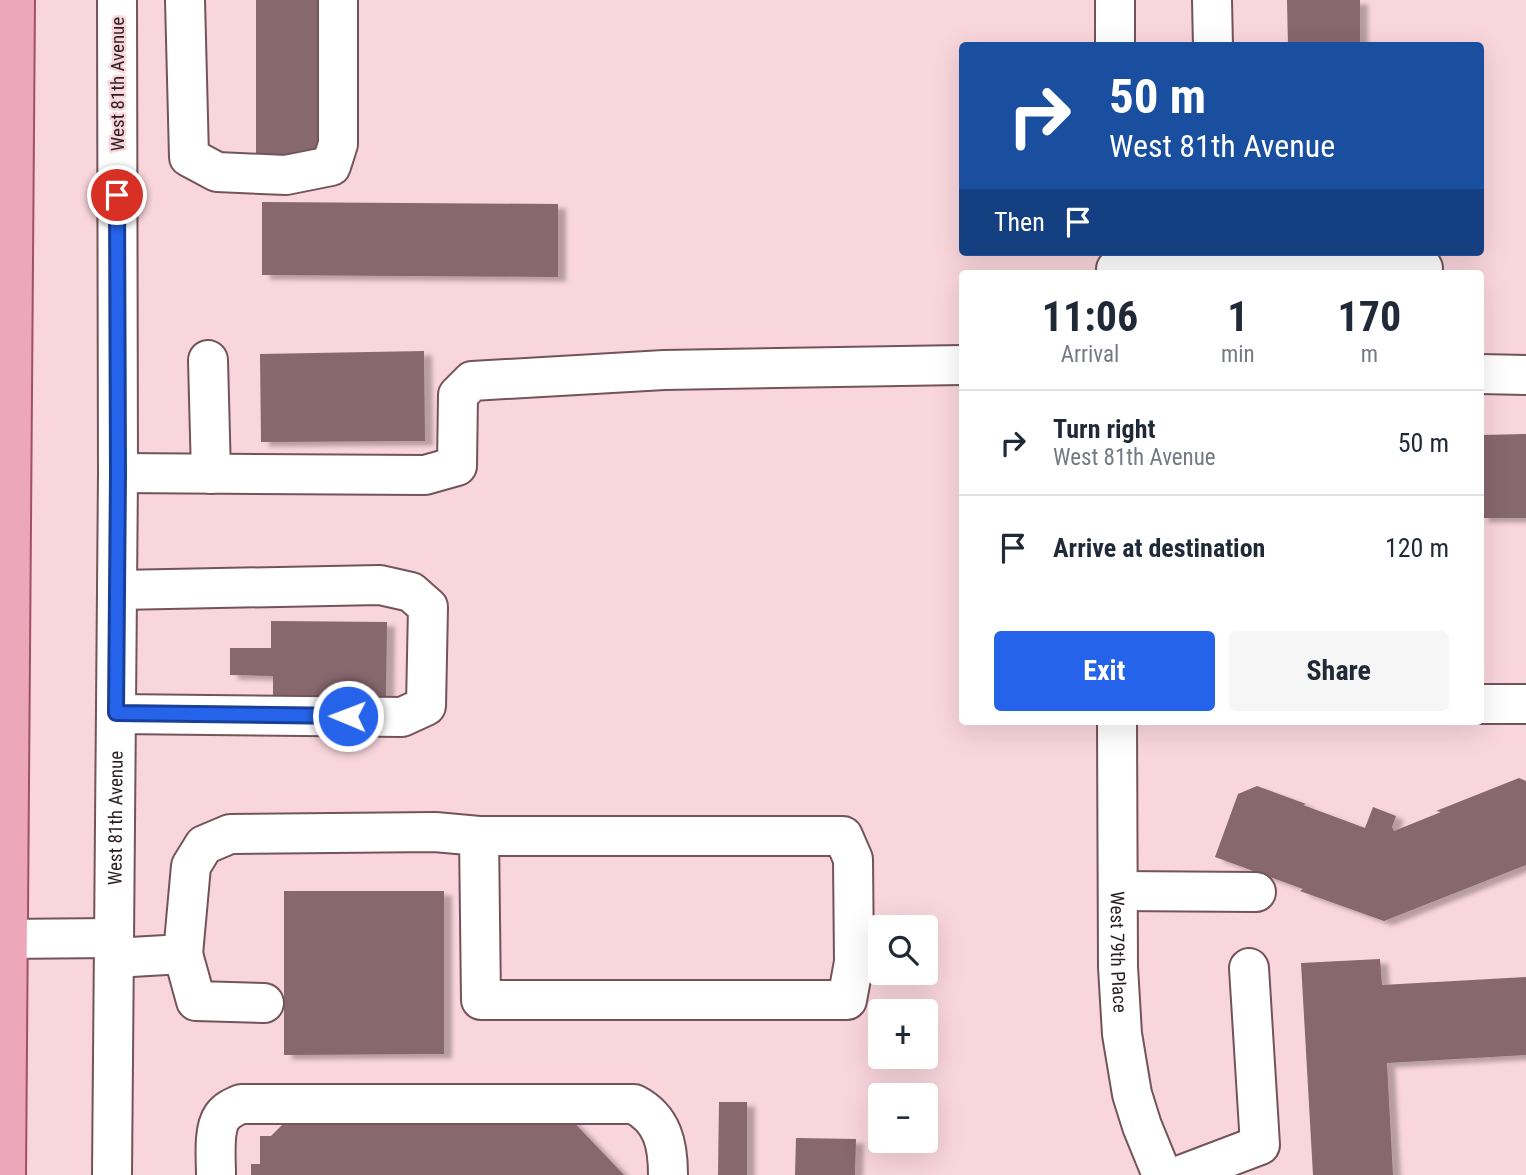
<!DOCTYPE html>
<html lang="en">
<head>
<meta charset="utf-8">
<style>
	body { margin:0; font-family:"Roboto Condensed",sans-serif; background:#f6f6f7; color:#1f2937; height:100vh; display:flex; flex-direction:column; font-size:26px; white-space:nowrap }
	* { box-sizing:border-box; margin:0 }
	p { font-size:23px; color:#747a83 }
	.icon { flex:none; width:38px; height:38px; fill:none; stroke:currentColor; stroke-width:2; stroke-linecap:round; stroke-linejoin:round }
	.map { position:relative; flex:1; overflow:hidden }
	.side { position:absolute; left:959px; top:270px; width:525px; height:455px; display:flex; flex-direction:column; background:#fff; border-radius:7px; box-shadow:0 7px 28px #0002 }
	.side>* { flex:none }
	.guide { position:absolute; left:959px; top:42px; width:525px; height:214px; border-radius:7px; box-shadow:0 7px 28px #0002; background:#1a4fa0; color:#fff; overflow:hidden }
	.tools { position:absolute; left:868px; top:915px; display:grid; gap:14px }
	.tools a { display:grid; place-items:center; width:70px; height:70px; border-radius:7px; background:#fff; box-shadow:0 7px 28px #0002; font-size:35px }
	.pin { position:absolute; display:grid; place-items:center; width:60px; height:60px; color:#fff; margin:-30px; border:4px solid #fff; border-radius:50%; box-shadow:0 2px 7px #0007 }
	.me { position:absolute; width:77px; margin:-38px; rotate:271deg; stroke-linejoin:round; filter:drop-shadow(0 0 5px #0008) }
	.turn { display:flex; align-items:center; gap:24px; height:147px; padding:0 35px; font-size:32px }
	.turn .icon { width:91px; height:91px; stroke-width:2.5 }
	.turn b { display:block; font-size:49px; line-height:60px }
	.then { display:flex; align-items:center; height:66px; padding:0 35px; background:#0003; gap:14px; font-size:26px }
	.eta { display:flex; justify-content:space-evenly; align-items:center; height:119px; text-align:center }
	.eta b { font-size:42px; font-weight:700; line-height:49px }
	.action { display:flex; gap:14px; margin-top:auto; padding:14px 35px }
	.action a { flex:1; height:80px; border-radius:7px; background:#2563eb; color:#fff; font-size:28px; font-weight:700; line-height:80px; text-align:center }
	.action a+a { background:#f6f6f7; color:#1f2937 }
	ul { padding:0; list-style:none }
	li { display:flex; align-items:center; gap:21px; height:105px; padding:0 35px; border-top:2px solid #e0e1e3 }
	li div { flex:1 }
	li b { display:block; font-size:26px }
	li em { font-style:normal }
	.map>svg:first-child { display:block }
	.building { fill:#86676d; filter:url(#shadow) }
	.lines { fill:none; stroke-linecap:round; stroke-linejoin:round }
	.minor-casing { stroke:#72545a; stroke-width:42 }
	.major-casing { stroke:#a05166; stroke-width:42 }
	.minor { stroke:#fff; stroke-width:38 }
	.major { stroke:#eca7ba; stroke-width:38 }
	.route-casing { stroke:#184099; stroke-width:18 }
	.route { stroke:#2563eb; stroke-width:12 }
	.labels { text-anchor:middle; stroke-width:5; stroke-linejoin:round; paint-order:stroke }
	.street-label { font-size:19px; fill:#2b1e20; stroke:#f9d5dc }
</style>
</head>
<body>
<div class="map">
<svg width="1526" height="1175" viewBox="0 0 1526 1175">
	<defs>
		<filter id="shadow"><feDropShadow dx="8" dy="4.5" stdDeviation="2" flood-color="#0004"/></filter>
	</defs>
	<rect width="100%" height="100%" fill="#f9d5dc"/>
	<g class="building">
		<rect x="256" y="0" width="70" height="160"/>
		<polygon points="1287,0 1360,0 1360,46 1288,46"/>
		<polygon points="262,202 558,204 558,277 262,275"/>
		<polygon points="424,351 425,441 261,442 260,354"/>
		<polygon points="1526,434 1526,518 1480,518 1480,435"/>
		<polygon points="271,621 387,622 386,703 273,702 273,676 230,675 230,648 271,648"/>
		<polygon points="1519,778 1526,781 1526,865 1384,921 1300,891 1303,889 1215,857 1238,794 1257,786 1306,804 1303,805 1365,828 1373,807 1396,816 1392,827 1394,831 1441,812 1436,811"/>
		<polygon points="284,891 444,891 444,1054 284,1055"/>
		<polygon points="1380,959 1382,985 1526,977 1526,1055 1387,1063 1393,1175 1313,1175 1301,963"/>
		<polygon points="719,1102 747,1102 747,1175 718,1175"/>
		<polygon points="564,1112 624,1175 251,1175 251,1164 260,1164 260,1136 271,1136 287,1120"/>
		<polygon points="796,1138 856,1139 855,1175 795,1175"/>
	</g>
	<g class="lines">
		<defs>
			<g id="minor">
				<polyline points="185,0 189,157 217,172 286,175 331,166 338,144 338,0"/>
				<polyline points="1115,0 1115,46"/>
				<polyline points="1212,0 1213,46"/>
				<polyline points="1116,269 1423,268"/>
				<polyline points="208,360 211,474"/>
				<polyline points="1480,374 1526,375"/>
				<polyline points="118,473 425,475 457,466 458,395 472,381 664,370 962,365"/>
				<polyline points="1480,704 1526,704"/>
				<polyline points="116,714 402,717 426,706 428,607 411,592 380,585 118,590"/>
				<path id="s1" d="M1117,721L1118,967L1122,1034L1132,1094L1142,1126L1162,1175"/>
				<polyline points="1118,891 1256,892"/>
				<polyline points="0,939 114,938"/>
				<polyline points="183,954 196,1001 264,1003"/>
				<polyline points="114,958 183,954 191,866 204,845 230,834 435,832 479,836 481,1000 847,1000 854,962 853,859 843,836 479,836"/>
				<path id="s2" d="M112,1175L118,473L117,0"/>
				<path d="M216,1175C216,1159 213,1130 222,1117C227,1110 234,1107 241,1104H634C663,1119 668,1145 668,1175"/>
				<polyline points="1181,1175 1260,1145 1249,968"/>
			</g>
			<polyline id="major" points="6,1175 15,0"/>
		</defs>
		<use href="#minor" class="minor-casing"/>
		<use href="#major" class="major-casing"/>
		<use href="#minor" class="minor"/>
		<use href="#major" class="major"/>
	</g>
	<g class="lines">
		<defs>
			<polyline id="route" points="117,195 118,473 116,713 348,716"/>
		</defs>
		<use href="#route" class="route-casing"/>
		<use href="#route" class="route"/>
	</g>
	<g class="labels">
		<g class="street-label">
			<text transform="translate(117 84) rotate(-90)" y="7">West 81th Avenue</text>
			<text dy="7" stroke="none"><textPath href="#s2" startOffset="357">West 81th Avenue</textPath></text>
			<text dy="7" stroke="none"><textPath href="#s1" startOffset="231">West 79th Place</textPath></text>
		</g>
	</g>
</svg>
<div class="tools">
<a><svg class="icon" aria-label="search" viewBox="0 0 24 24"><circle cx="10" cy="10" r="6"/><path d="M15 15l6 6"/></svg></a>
<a>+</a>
<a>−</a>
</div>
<div class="pin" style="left:117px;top:195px;background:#d93025"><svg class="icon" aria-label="arrive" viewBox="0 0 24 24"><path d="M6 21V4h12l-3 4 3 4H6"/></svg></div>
<svg class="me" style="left:348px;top:716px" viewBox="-20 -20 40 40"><circle r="17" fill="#2563eb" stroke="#fff" stroke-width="3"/><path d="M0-11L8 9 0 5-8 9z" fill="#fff"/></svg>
<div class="guide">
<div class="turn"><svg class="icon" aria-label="right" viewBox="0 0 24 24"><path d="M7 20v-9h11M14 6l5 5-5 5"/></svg><div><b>50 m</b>West 81th Avenue</div></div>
<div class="then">Then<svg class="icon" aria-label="arrive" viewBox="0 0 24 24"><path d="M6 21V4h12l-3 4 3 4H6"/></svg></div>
</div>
<section class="side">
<div class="eta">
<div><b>11:06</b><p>Arrival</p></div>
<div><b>1</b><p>min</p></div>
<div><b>170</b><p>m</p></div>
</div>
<ul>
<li><svg class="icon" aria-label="right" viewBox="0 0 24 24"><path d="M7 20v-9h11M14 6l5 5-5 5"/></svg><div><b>Turn right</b><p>West 81th Avenue</p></div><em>50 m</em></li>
<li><svg class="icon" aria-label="arrive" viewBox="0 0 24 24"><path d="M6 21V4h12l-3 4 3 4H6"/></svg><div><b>Arrive at destination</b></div><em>120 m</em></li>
</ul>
<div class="action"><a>Exit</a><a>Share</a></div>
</section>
</div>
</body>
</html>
